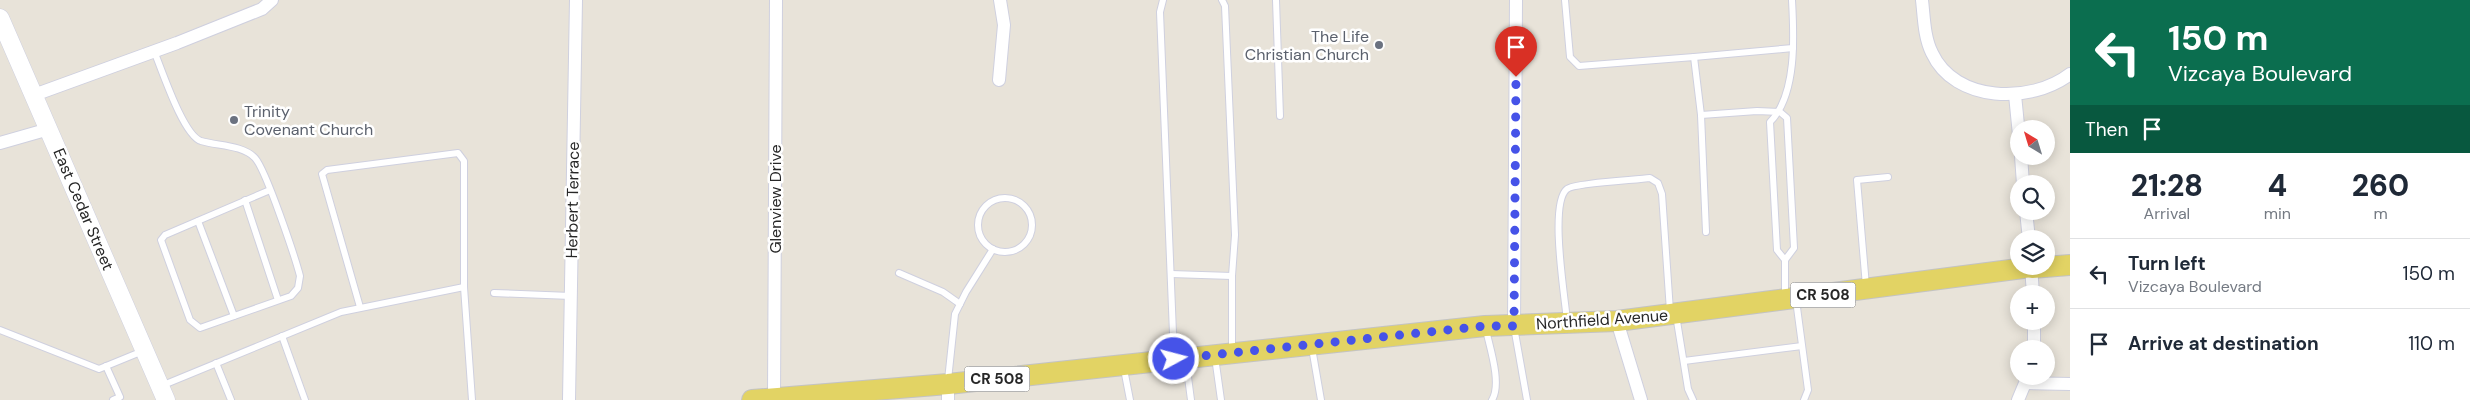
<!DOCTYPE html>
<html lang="en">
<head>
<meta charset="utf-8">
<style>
	body { margin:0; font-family:"DM Sans",sans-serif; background:#f6f6f7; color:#1f2937; height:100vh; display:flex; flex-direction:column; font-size:19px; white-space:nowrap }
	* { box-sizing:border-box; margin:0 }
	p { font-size:16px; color:#747a83 }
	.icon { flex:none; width:28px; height:28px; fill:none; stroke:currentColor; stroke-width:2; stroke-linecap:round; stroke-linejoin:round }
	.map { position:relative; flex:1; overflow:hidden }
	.panel { display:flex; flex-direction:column; background:#fff; width:400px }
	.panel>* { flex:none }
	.guide { background:#0b6e4f; color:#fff; overflow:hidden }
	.needle { width:32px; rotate:322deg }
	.controls { position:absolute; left:2010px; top:120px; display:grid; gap:10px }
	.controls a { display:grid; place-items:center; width:45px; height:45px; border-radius:50%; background:#fff; box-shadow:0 2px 12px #0003; font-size:25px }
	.pin { position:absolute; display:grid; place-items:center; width:42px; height:42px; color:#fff; margin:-51px -21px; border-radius:50% 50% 50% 0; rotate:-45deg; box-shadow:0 0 5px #0007 }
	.pin .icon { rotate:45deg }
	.me { position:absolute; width:55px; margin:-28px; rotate:83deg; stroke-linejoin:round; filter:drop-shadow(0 0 4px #0008) }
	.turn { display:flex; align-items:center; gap:18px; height:105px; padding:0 15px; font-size:22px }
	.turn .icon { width:65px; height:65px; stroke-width:2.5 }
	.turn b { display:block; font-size:35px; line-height:42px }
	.then { display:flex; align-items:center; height:48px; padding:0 15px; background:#0003; gap:10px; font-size:19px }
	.eta { display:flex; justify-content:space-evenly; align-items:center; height:85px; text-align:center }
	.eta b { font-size:30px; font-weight:800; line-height:35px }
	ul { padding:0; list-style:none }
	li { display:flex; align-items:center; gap:15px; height:70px; padding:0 15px; border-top:1px solid #e0e1e3 }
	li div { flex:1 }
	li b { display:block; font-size:19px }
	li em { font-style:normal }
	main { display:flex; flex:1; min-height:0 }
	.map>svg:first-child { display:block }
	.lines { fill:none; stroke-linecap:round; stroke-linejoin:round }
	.service-casing { stroke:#cfd0df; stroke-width:8 }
	.minor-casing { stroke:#cfd0df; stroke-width:14 }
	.secondary-casing { stroke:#cfd0df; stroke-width:19 }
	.primary-casing { stroke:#c3c3c3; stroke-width:22 }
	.service { stroke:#fff; stroke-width:6 }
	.minor { stroke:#fff; stroke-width:12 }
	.secondary { stroke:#fff; stroke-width:18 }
	.primary { stroke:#e2d364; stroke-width:20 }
	.route { stroke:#4653e8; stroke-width:9; stroke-dasharray:0 16.2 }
	.worship-dot { fill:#6b7280; stroke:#fff; stroke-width:2 }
	.labels { text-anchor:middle; stroke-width:5; stroke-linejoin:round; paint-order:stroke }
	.shield { fill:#fff; stroke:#686868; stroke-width:1 }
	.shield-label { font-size:15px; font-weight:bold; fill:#272727 }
	.worship-label { font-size:16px; fill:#5b616d; stroke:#fff; text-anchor:end }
	.street-label { font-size:16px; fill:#272727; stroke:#fff }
</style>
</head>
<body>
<main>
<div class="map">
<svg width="2070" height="400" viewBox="0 0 2070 400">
	<rect width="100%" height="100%" fill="#e8e3d9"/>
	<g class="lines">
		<defs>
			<g id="service">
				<polyline points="1163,0 1160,12 1174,358"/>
				<polyline points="1222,0 1225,6 1235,235 1232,276 1232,351"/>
				<polyline points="1276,0 1280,116"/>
				<polyline points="1565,0 1570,57 1579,66 1694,57 1701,115 1706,232"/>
				<path d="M154,51C162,70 183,135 201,141C218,146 243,145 255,158C266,170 295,257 300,276L298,288L291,296L200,328L190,320L161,240L165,235L270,190"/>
				<polyline points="1694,57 1793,48"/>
				<polyline points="1701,115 1757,111 1780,112 1787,118 1794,248 1785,260 1785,296"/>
				<circle cx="1005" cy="225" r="27"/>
				<polyline points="245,200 278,300"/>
				<polyline points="198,221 234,316"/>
				<path d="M1785,260L1777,250L1770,122C1797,95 1794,36 1792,0"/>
				<polyline points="899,273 943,292 960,304"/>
				<polyline points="1171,274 1232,276"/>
				<polyline points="1866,286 1857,180 1888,177"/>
				<polyline points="494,293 571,296"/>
				<polyline points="1796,300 1808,390 1804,400"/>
				<polyline points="360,307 322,174 327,170 458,153 464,161 464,287"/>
				<polyline points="1676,315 1688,389 1693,400"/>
				<path d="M1567,321C1565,297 1549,203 1567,189C1574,183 1637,180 1650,178L1658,183L1662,194L1670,311"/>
				<polyline points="1514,327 1527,400"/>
				<polyline points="0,330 99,369 143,351"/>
				<path d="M1486,330C1490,348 1502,384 1492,400"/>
				<polyline points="282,336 305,400"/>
				<polyline points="1312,348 1321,400"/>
				<polyline points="1215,357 1221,400"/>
				<polyline points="1684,361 1802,346"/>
				<polyline points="1186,362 1191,400"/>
				<polyline points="216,363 231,400"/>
				<polyline points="106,366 120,397 113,400"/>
				<polyline points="1124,369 1130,400"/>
				<polyline points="948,380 955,314 966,292 993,249"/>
				<polyline points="161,386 341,312 464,287 472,400"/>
			</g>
			<g id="minor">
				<path d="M1922,0C1924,17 1924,37 1932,53C1955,103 2031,104 2070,74"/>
				<polyline points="999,80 1004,25 1000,0"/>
				<polyline points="34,95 177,43 262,9 272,0"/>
				<polyline points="2015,95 2019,135"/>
				<polyline points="0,143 49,129"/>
				<polyline points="2021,156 2023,184"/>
				<polyline points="2026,211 2029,239"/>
				<polyline points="2031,266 2033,294"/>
				<polyline points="1617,321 1641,400"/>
				<polyline points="1514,326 1516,0"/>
				<polyline points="2034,349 2034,321"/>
				<polyline points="2026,383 2070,384"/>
				<polyline points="774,398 776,0"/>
				<polyline points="569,400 576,0"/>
				<polyline points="948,400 948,384"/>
				<polyline points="2018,400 2028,376"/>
			</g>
			<polyline id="secondary" points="0,18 166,400"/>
			<g id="primary">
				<polyline points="2032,268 2070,265"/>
				<polyline points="752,400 948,384 1485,326 1617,321 2040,266"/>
			</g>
		</defs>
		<use href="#service" class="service-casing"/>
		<use href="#minor" class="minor-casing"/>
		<use href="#secondary" class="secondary-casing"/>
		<use href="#primary" class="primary-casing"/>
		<use href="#service" class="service"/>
		<use href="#minor" class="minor"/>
		<use href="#secondary" class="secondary"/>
		<use href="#primary" class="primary"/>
	</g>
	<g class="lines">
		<polyline class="route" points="1174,359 1485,326 1514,326 1516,77"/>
	</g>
	<g class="worship-dot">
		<circle cx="1379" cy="45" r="5"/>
		<circle cx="234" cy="120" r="5"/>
	</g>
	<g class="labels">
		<g class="shield">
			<rect x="1790.5" y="282.5" width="65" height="25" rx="4"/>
			<rect x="964.5" y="366.5" width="65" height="25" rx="4"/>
		</g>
		<g class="shield-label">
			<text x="1823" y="300">CR 508</text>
			<text x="997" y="384">CR 508</text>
		</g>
		<g class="worship-label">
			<text x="1369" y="42">The Life<tspan x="1369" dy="18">Christian Church</tspan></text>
			<text x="244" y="117" text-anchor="start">Trinity<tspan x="244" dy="18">Covenant Church</tspan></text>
		</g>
		<g class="street-label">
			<text transform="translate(775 199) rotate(-90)" y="6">Glenview Drive</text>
			<text transform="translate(572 200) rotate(-89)" y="6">Herbert Terrace</text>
			<text transform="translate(84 209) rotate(67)" y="6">East Cedar Street</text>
			<text transform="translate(1602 319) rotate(-4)" y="6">Northfield Avenue</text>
		</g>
	</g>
</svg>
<div class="controls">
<a><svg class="needle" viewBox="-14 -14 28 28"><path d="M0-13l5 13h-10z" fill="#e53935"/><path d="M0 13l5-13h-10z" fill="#747a83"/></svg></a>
<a><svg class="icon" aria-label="search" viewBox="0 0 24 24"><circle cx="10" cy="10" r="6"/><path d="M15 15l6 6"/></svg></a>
<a><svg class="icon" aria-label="layers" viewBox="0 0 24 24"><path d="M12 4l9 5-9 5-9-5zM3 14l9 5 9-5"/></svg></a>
<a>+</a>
<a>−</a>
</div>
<div class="pin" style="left:1516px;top:77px;background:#d93025"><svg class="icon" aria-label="arrive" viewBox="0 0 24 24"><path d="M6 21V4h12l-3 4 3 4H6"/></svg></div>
<svg class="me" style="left:1174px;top:359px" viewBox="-20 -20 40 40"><circle r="17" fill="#4653e8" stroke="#fff" stroke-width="3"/><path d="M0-11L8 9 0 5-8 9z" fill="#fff"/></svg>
</div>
<section class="panel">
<div class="guide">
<div class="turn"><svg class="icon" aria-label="left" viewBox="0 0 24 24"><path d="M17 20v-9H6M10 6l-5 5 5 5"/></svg><div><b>150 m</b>Vizcaya Boulevard</div></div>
<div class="then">Then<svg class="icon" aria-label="arrive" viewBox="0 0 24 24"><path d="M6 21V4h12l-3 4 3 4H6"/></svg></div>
</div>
<div class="eta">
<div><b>21:28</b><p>Arrival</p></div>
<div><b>4</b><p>min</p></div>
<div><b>260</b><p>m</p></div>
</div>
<ul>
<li><svg class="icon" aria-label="left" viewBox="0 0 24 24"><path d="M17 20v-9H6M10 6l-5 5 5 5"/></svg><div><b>Turn left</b><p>Vizcaya Boulevard</p></div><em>150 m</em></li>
<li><svg class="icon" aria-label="arrive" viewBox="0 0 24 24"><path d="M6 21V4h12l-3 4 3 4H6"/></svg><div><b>Arrive at destination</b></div><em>110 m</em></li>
</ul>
</section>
</main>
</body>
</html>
